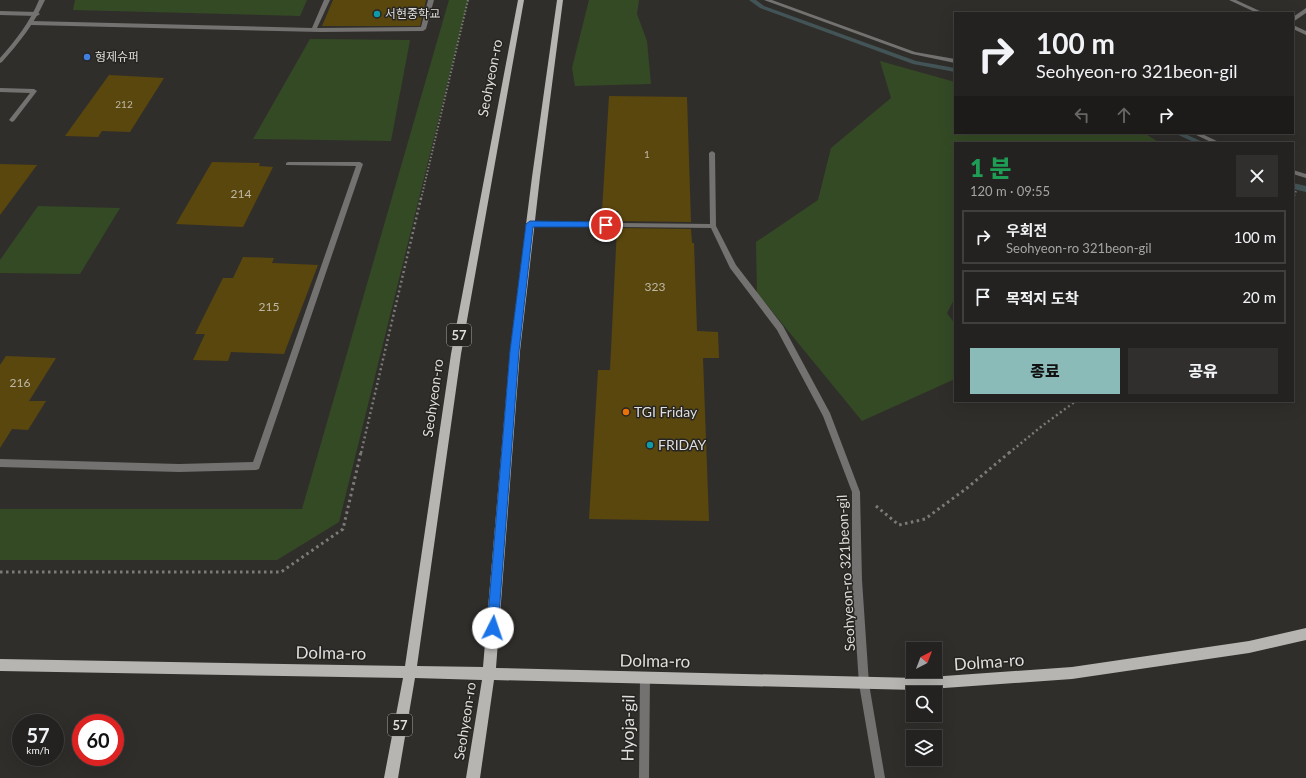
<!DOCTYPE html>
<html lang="ko">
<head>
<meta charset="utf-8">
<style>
	body { margin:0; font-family:Lato,"Noto Sans KR",sans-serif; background:#302f2d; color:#f1f3f6; height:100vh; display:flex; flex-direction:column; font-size:15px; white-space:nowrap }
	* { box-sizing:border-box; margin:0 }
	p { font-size:13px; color:#a3a4a5 }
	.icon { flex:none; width:22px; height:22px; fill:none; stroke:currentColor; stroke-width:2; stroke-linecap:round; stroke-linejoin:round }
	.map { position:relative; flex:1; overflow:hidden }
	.panel { position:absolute; left:954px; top:142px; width:340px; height:260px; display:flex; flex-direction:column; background:#242220; border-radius:0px; box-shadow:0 4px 16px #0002,0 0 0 1px #413f3e }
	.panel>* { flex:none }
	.hud { position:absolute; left:954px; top:12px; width:340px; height:122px; border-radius:0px; box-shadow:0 4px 16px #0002,0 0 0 1px #413f3e; background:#242220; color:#f1f3f6; overflow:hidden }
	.needle { width:26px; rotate:42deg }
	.buttons { position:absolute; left:906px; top:642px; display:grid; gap:8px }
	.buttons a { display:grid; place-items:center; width:36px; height:36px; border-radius:0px; background:#242220; box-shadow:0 4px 16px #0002,0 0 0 1px #413f3e; font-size:20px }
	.speed { position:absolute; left:12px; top:714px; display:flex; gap:8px; font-size:20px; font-weight:700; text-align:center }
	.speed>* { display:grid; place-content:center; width:52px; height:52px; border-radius:50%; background:#242220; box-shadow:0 4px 16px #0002,0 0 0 1px #413f3e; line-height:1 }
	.speed small { font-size:10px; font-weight:400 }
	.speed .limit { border:6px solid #d22; background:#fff; color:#111 }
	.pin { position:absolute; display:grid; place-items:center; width:34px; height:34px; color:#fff; margin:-17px; border:2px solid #fff; border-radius:50%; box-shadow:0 1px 4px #0007 }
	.me { position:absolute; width:44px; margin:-22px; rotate:4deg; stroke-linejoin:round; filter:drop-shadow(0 0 3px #0008) }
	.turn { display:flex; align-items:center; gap:14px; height:84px; padding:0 16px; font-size:18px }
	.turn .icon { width:52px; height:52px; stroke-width:2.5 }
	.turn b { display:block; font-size:28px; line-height:34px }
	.lanes { display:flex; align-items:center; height:38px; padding:0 16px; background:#0003; justify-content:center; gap:20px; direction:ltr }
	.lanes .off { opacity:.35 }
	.round { display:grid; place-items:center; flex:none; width:42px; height:42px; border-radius:0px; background:#302f2d }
	.overview { display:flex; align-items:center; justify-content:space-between; height:68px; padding:0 16px }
	h1 { font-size:24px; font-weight:800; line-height:30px; color:#1e9e55 }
	.cta { display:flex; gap:8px; margin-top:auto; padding:8px 16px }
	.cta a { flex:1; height:46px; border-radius:0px; background:#8bbbb9; color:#111; font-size:16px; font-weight:800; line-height:46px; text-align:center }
	.cta a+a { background:#302f2d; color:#f1f3f6 }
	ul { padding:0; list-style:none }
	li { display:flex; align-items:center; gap:12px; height:54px; margin:0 8px 6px; padding:0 8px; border:2px solid #413f3e; border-radius:0px }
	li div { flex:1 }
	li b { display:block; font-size:15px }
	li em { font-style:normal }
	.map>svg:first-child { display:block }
	.green { fill:#344a25 }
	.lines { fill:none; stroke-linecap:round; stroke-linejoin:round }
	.stream { fill:#435457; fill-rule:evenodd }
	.building { fill:#5a470e }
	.path-far2 { stroke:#7c7b78; stroke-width:2; stroke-dasharray:1.5 2; stroke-linecap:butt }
	.path-far1 { stroke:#7c7b78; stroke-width:2.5; stroke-dasharray:2 3; stroke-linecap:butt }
	.path { stroke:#7c7b78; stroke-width:3; stroke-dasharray:2.5 3.5; stroke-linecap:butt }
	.lane { fill:#737271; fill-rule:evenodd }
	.street { fill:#737271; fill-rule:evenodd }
	.primary { fill:#b7b5b2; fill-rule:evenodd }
	.route { fill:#1a73e8; stroke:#114b97 }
	.culture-dot { fill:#0f9aa8; stroke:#262522; stroke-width:1.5 }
	.shop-dot { fill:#3f7fe0; stroke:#262522; stroke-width:1.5 }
	.food-dot { fill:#e8710a; stroke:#262522; stroke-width:1.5 }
	.labels { text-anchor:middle; stroke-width:3; stroke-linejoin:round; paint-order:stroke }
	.far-number-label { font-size:10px; fill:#beb8a8 }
	.far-poi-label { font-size:12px; fill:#dfdedc; stroke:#262522; text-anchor:start }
	.number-label { font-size:12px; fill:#beb8a8 }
	.shield { fill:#262522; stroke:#a8a6a4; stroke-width:1 }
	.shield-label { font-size:13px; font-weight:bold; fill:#dfdedc }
	.street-label { font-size:14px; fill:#dfdedc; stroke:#262522 }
	.poi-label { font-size:14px; fill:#dfdedc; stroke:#262522; text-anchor:start }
	.near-street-label { font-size:17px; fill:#dfdedc; stroke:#262522 }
</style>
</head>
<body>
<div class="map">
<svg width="1306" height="778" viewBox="0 0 1306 778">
	<rect width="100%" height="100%" fill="#302e2b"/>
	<g class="green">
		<polygon points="75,0 307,0 300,16 73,10"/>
		<polygon points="449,0 468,0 339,522 277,560 0,560 0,509 302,509"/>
		<polygon points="589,0 639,0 637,14 647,41 651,84 575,86 572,68"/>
		<polygon points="310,39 410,40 391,141 253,139"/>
		<polygon points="880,61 955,82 955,133 1144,133 1160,143 955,143 955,298 947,313 955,324 955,379 862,421 757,293 756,242 818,200 831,148 891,98"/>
		<polygon points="38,206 120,208 80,274 0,273 0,260"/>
	</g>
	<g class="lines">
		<g class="stream">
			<polygon points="749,0 756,0 764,6 916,61 955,68 955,72 913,64 760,8"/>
			<polygon points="1174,133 1183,133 1205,143 1196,143"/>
			<polygon points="1293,183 1306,186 1306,192 1293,189"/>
		</g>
	</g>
	<g class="building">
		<polygon points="333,0 426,0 420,26 322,26"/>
		<polygon points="109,75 164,78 130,132 102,131 98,137 65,136"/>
		<polygon points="609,96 687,97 691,222 618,221 618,211 602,211"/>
		<polygon points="212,162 260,163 259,166 273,167 243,227 176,224"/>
		<polygon points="0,164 37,165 0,215"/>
		<polygon points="617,228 691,229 692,243 694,243 697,331 718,332 719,358 703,358 709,521 589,519 598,370 610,370"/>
		<polygon points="243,257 274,258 272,263 318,265 284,354 231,352 228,361 193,360 205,334 195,334 223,278 233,278"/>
		<polygon points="6,356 56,358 29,401 46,401 28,430 12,429 0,448 0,365"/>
	</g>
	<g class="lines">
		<g class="path-far2">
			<polyline points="421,199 468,0"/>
			<polyline points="1293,199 1296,191"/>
		</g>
		<g class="path-far1">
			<polyline points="1293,200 1294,198"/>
			<polyline points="361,453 421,198"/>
			<polyline points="1009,453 1042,426 1076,401"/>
		</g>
		<g class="path">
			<polyline points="876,506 899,525 925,519 967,488 1010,452"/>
			<polyline points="0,572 281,572 343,529 361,452"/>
		</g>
		<g class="lane">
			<polygon points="324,0 330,0 317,28 421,27 428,0 434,0 426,29 423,31 321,32 31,25 28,23 31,21 312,28"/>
			<polygon points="764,0 772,0 915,52 955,59 955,63 912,54"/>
			<polygon points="1229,0 1236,0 1264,13 1257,13"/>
			<polygon points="1306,8 1306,13 1293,22 1293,17"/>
			<polygon points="0,11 37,12 40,14 37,16 0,15"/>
			<polygon points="1293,25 1306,31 1306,35 1293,29"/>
			<polygon points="0,88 34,89 37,91 14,121 12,122 9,120 30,93 0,92"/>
			<polygon points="1192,133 1200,133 1221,143 1213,143"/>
			<polygon points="288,162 360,162 363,164 259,469 256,470 179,472 0,467 0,459 179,464 253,462 356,166 286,165 286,163"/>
			<polygon points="1293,170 1306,174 1306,178 1293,174"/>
		</g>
		<g class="street">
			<path d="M39,0H45C34,24 19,43 2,62L0,63V58C16,40 30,22 39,0Z"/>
			<polygon points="712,151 715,153 716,226 736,265 783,326 830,413 860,492 862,580 869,684 885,778 875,778 859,684 852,580 852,492 823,416 777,330 730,268 711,228 530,226 527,224 530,222 710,224 709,153"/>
			<polygon points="645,673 649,674 650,678 649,778 639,778 640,678 641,674"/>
		</g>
		<polygon class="primary" points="518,0 524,0 461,354 417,666 483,667 510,351 532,177 557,0 563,0 540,177 520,351 496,668 916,678 1072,667 1249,641 1306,628 1306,640 1249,653 1072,679 916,690 494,680 480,778 466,778 482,680 415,678 398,778 384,778 403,678 0,671 0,659 405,666 451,354"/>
	</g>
	<polygon class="route" points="530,221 606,222 610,225 606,227 533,227 519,351 498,628 497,632 493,633 489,632 487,628 510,351 526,224"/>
	<g class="culture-dot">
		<circle cx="377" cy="14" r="4"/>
		<circle cx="650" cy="445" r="4"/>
	</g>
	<circle class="shop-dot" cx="87" cy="57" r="4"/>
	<circle class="food-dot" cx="626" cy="412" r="4"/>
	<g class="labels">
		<g class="far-number-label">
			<text x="124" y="108">212</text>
			<text x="647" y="158">1</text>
		</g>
		<g class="far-poi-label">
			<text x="385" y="18">서현중학교</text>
			<text x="95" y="61">형제슈퍼</text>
		</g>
		<g class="number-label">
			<text x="241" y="198">214</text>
			<text x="655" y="291">323</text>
			<text x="269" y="311">215</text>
			<text x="20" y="387">216</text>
		</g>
		<g class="shield">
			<rect x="447" y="324" width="24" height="22" rx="3"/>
			<rect x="388" y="714" width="24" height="22" rx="3"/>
		</g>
		<g class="shield-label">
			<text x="459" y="340">57</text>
			<text x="400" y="730">57</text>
		</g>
		<g class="street-label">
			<text transform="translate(490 78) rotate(-79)" y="5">Seohyeon-ro</text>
			<text transform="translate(433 398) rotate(-82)" y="5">Seohyeon-ro</text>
			<text transform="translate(846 573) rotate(-93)" y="5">Seohyeon-ro 321beon-gil</text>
			<text transform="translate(465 721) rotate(-81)" y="5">Seohyeon-ro</text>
		</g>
		<g class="poi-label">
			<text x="634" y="417">TGI Friday</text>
			<text x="658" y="450">FRIDAY</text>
		</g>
		<g class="near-street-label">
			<text transform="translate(331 653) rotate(1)" y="6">Dolma-ro</text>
			<text transform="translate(655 661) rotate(1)" y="6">Dolma-ro</text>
			<text transform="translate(989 662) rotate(-4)" y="6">Dolma-ro</text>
			<text transform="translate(628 728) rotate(-89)" y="6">Hyoja-gil</text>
		</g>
	</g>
</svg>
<div class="buttons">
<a><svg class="needle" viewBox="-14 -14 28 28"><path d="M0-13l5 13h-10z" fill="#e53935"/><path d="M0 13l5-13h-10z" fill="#a3a4a5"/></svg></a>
<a><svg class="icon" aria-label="search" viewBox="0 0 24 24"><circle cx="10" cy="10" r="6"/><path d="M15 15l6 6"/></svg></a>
<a><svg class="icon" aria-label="layers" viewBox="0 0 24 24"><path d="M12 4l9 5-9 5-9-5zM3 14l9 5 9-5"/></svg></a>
</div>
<div class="speed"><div>57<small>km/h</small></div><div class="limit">60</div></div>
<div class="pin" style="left:606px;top:225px;background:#d93025"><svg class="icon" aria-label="arrive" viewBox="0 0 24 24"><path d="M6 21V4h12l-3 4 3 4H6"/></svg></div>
<svg class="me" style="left:493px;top:628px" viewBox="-20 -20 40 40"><circle r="19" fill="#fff"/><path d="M0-13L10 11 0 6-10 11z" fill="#1a73e8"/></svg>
<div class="hud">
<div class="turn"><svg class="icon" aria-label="right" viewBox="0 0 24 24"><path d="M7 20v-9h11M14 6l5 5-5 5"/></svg><div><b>100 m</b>Seohyeon-ro 321beon-gil</div></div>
<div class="lanes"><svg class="icon off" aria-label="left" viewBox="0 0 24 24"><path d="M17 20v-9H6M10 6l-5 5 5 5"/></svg><svg class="icon off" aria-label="ahead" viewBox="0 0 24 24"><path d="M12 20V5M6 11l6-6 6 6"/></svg><svg class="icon" aria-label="right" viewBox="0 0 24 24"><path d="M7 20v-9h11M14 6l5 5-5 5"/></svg></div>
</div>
<section class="panel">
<div class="overview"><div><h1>1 분</h1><p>120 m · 09:55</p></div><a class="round"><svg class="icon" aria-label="close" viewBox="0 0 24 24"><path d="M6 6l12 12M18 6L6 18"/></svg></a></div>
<ul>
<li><svg class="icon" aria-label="right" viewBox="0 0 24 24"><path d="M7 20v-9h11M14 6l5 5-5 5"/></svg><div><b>우회전</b><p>Seohyeon-ro 321beon-gil</p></div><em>100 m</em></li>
<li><svg class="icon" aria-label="arrive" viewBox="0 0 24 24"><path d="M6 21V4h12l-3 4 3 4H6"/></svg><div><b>목적지 도착</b></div><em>20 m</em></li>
</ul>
<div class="cta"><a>종료</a><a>공유</a></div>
</section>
</div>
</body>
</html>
